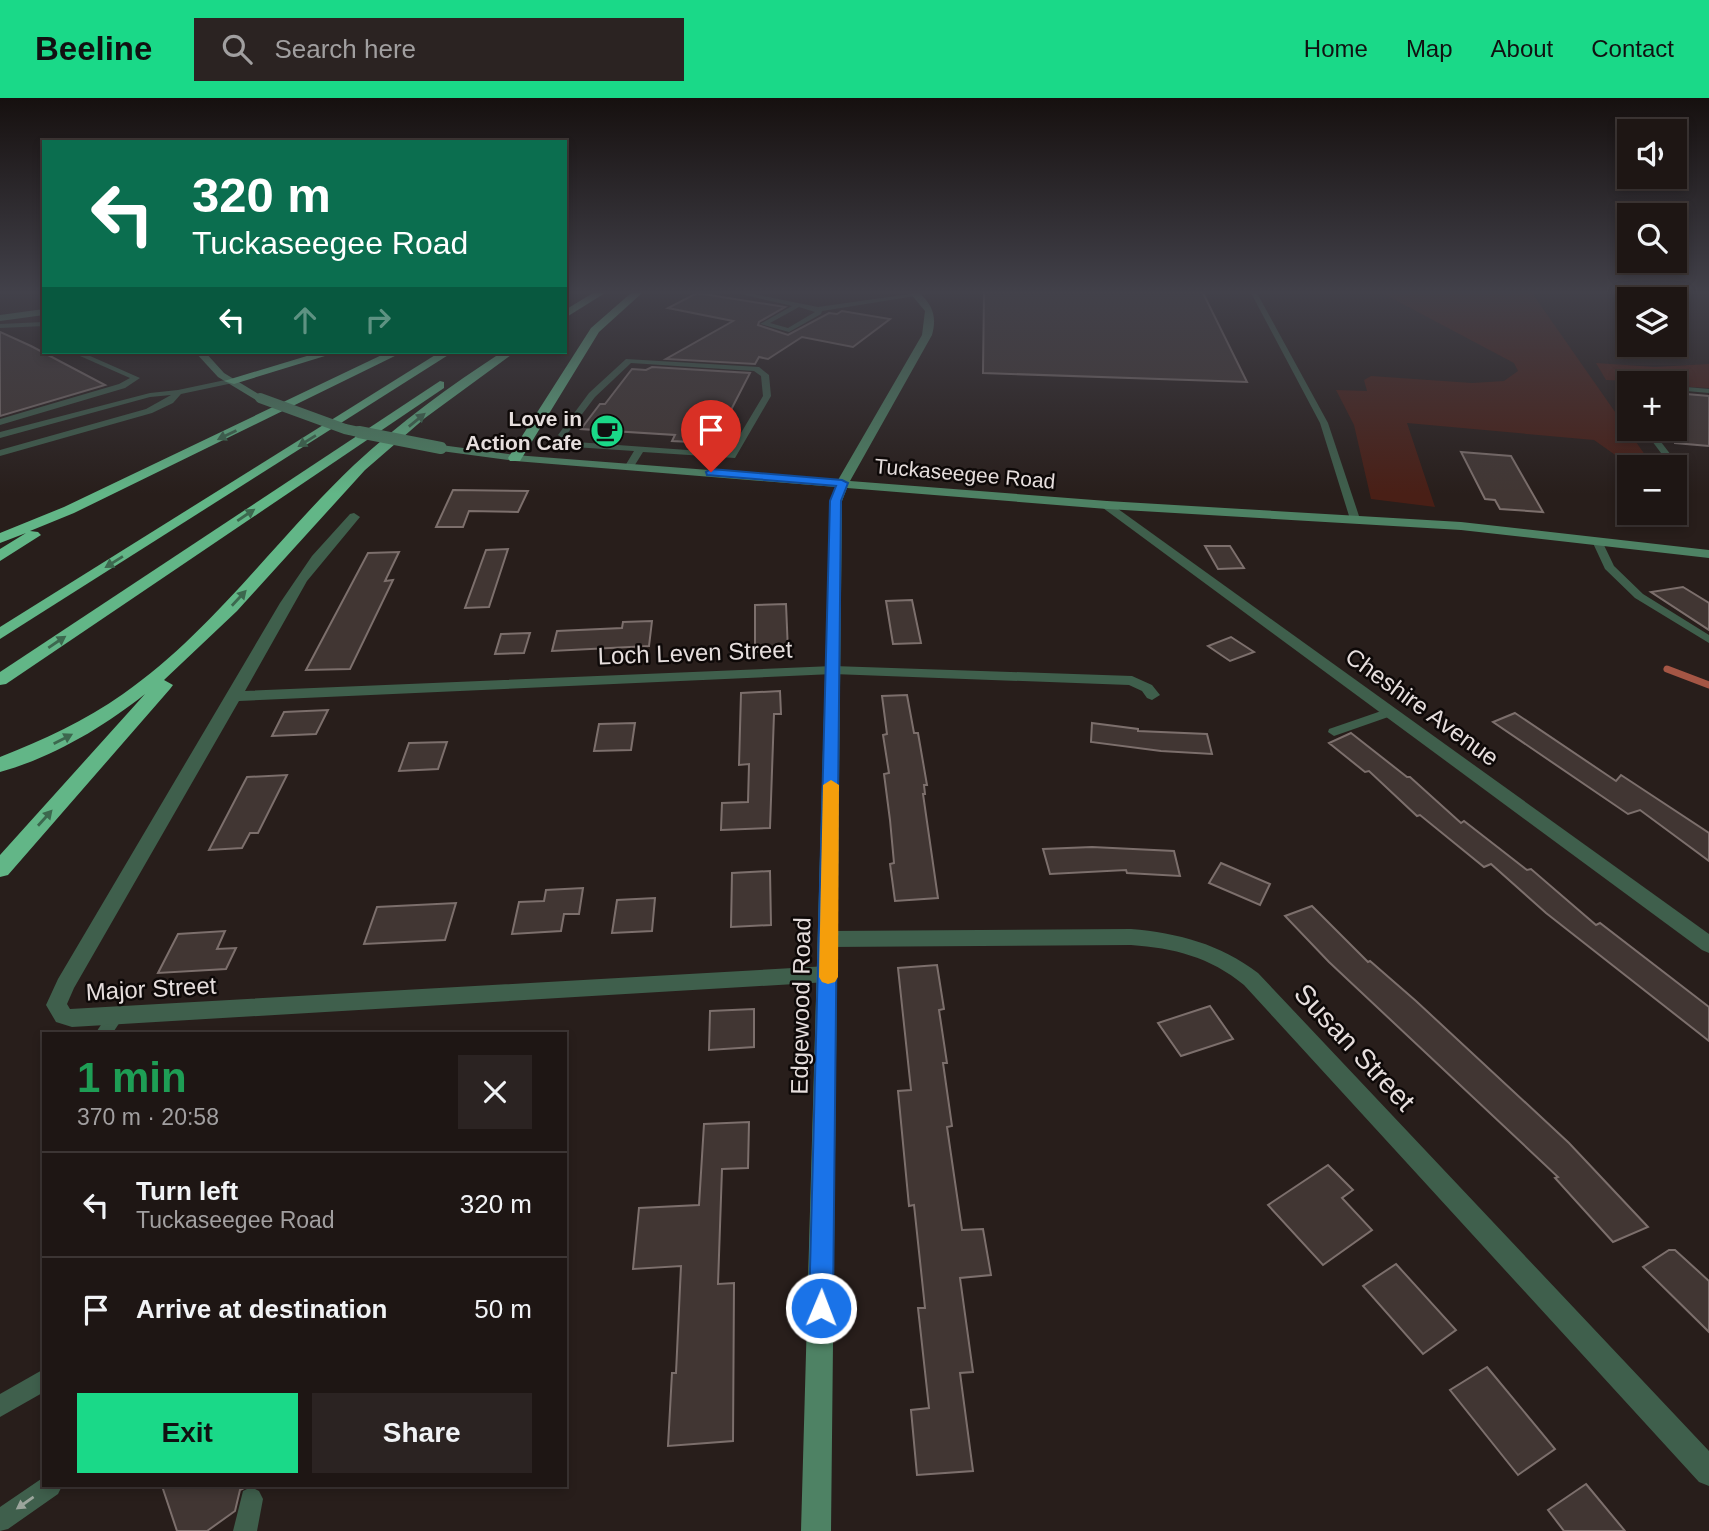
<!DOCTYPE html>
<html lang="en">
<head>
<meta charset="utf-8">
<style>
	body { margin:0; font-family:Helvetica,sans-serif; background:#2b2322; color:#f1f3f6; height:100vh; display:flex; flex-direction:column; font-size:26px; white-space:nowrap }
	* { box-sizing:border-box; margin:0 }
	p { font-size:23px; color:#a19fa0 }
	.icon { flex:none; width:38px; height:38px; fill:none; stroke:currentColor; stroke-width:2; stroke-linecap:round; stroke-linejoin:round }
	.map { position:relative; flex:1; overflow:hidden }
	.panel { position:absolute; left:42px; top:934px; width:525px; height:455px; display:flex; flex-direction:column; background:#1e1614; border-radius:0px; box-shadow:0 4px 10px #0003,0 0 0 2px #3c3534 }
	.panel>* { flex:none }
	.banner { position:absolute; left:42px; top:42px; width:525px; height:214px; border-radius:0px; box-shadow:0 4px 10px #0003,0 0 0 2px #3c3534; background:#0b6e4f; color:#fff; overflow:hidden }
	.controls { position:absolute; left:1617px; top:21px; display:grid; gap:14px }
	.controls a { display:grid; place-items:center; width:70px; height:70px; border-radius:0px; background:#1e1614; box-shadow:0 4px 10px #0003,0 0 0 2px #3c3534; font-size:35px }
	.pin { position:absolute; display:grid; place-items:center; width:60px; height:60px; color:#fff; margin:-72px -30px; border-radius:50% 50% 50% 0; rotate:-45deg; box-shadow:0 0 7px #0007 }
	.pin .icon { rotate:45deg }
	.me { position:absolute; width:77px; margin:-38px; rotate:1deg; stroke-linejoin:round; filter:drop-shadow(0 0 5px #0008) }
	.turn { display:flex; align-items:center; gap:24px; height:147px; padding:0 35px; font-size:32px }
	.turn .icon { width:91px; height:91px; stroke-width:2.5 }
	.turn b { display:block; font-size:49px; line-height:60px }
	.lanes { display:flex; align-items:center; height:66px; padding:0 35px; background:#0003; justify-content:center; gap:35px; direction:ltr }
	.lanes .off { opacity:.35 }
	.round { display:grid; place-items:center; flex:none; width:74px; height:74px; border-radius:0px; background:#2b2322 }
	.head { display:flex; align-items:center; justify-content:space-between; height:119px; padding:0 35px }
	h1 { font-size:42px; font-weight:700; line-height:52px; color:#1e9e55 }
	.button { display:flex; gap:14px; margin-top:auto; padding:14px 35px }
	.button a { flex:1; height:80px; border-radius:0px; background:#1ad988; color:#111; font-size:28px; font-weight:700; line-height:80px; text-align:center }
	.button a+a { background:#2b2322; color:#f1f3f6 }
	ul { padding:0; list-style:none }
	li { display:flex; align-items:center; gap:21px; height:105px; padding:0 35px; border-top:2px solid #3c3534 }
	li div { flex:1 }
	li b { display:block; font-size:26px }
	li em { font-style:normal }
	header { display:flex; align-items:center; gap:42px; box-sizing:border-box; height:98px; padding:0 35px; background:#1ad988; color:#111 }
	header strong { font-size:33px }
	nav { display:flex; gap:38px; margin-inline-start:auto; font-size:24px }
	.search { width:490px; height:63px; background:#2b2322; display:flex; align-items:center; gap:18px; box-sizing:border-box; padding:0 24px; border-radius:0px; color:#a19fa0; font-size:26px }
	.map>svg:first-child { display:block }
	.green { fill:#491f16 }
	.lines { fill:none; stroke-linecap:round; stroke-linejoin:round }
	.stream { stroke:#a55645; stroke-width:7 }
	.building { fill:#413633; stroke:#7c6f6c; stroke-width:2 }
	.lane { fill:#3f5f4c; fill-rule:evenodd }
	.street { fill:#3f5f4c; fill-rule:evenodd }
	.secondary { fill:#4e8264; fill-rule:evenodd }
	.highway { fill:#62b687; fill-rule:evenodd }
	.secondary-bridge-far1 { stroke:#4e8264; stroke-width:10 }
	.secondary-bridge { stroke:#4e8264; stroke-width:12 }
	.oneway { fill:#3c684e }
	.oneway2 { fill:#9ba59c }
	.route { fill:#1a73e8; stroke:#114b97; stroke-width:2 }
	.slow { fill:#f59e0b }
	.labels { text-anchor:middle; stroke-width:5; stroke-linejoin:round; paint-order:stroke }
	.far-poi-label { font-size:21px; font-weight:bold; fill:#e6dedd; stroke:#0e0908; text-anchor:end }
	.far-street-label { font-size:21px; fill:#e6dedd; stroke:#0e0908 }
	.street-label { font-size:24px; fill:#e6dedd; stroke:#0e0908 }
	.near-street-label { font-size:28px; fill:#e6dedd; stroke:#0e0908 }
</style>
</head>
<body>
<header>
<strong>Beeline</strong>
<div class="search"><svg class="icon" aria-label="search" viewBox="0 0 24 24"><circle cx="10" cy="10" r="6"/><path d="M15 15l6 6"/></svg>Search here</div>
<nav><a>Home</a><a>Map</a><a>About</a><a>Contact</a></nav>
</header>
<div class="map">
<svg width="1709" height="1433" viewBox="0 0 1709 1433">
	<rect width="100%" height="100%" fill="#281e1b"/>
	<g class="green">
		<polygon points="1382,195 1532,195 1650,364 1621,361 1594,342 1407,325 1435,409 1371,401 1354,327 1336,292 1367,293 1364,282 1371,278 1472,285 1504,283 1518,273 1514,265"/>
		<polygon points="1596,265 1655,269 1709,266 1709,290 1675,288 1675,285 1606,282"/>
	</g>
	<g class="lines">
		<polyline class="stream" points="1667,571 1709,587"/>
	</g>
	<g class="building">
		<polygon points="697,195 785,209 759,224 758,227 788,237 829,215 837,216 842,213 890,221 853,249 802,239 768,261 759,259 755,266 666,261 733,223 668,210"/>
		<polygon points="984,195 1203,195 1247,284 983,275"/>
		<polygon points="0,234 31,248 105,287 0,318"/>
		<polygon points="652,269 750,275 714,345 672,343 675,337 581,331 600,306 605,306 632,271 646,272"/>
		<polygon points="1675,295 1709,298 1709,348 1675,345"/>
		<polygon points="1461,354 1511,358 1543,414 1500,411 1495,402 1485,401"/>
		<polygon points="453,392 528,393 518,414 469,413 463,429 436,429"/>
		<polygon points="1205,448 1230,448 1244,470 1218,471"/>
		<polygon points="508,451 489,509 465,510 486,452"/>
		<polygon points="399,454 385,483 393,482 350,571 306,572 368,455"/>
		<polygon points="1683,489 1709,505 1709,532 1651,494"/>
		<polygon points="912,502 921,545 893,546 886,503"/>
		<polygon points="786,506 788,553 755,554 755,507"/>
		<polygon points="652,523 649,548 552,553 557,533 622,530 623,524"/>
		<polygon points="530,535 524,555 495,556 501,536"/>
		<polygon points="1231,539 1254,554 1230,563 1208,548"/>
		<polygon points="780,593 781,616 774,616 770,730 721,732 722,705 748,704 749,666 739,667 741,595"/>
		<polygon points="907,597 914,635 918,635 927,687 924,687 925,696 923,696 938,800 895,803 890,766 894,765 890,722 884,676 889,675 883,637 887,636 882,598"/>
		<polygon points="328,612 316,636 272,638 284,614"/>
		<polygon points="1515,615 1616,683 1621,677 1709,735 1709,763 1640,712 1628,716 1493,624"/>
		<polygon points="635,625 631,652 594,653 599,626"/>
		<polygon points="1092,625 1138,631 1138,633 1207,636 1212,656 1161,653 1091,644"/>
		<polygon points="1351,635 1407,679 1410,679 1461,725 1464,723 1527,772 1531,771 1596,827 1600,825 1709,909 1709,943 1546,815 1491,766 1484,769 1420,717 1417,718 1369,673 1365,674 1329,645"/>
		<polygon points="447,644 438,671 399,673 409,645"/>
		<polygon points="287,677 258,735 250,735 242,750 209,752 247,679"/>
		<polygon points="1092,749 1174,753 1180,778 1127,775 1126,772 1050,776 1043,751"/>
		<polygon points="1221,765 1270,786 1260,807 1209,785"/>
		<polygon points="770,773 771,827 731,829 732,775"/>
		<polygon points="583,790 579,816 564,816 561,833 512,836 519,804 544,803 546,792"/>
		<polygon points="655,800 652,833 612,835 617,802"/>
		<polygon points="456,805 445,842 364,846 377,809"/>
		<polygon points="1312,808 1368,864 1370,863 1416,903 1569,1045 1648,1129 1613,1144 1555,1080 1558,1079 1329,864 1285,818"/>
		<polygon points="225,833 217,851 236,850 226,871 158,875 178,836"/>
		<polygon points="937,867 944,911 939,912 947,965 943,965 952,1028 947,1029 962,1132 983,1131 991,1177 960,1180 973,1274 960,1275 973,1373 917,1377 911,1312 929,1310 918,1210 925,1210 914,1107 909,1108 898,993 911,992 898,870"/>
		<polygon points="1210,908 1233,941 1181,958 1158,925"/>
		<polygon points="754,911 754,949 709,952 710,913"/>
		<polygon points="749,1024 748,1070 722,1071 718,1186 734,1185 733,1343 668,1348 672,1275 676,1275 681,1168 633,1171 639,1110 699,1107 704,1026"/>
		<polygon points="1328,1067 1353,1092 1342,1100 1372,1132 1323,1167 1268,1107"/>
		<polygon points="1669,1152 1675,1152 1709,1183 1709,1234 1643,1169"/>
		<polygon points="1396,1166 1456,1232 1423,1256 1363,1188"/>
		<polygon points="1487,1269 1555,1351 1518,1377 1450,1292"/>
		<polygon points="1586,1386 1625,1433 1564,1433 1548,1412"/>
		<polygon points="162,1388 248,1388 240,1392 235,1413 207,1433 177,1433"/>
	</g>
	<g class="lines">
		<g class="lane">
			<path d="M737,195H749L818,209L917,195H934L822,213L821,216L789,234L760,226L792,208ZM799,209L815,214L788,230L770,225Z"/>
			<polygon points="1251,195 1257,195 1328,325 1360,421 1358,423 1350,421 1320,325"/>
			<polygon points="44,224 44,228 0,230 0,226"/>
			<polygon points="71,254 81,254 140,280 125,290 0,327 0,321 119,286 130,280"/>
			<path d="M626,261L759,269L769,277L771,298L735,360L643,354L633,370H627L625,368L634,353L574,349L558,337L589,295ZM631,265L754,273L761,278L763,298L729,355L576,344L567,336L595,299Z"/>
			<polygon points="230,281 233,281 233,285 181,296 173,305 152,315 0,358 0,352 146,311 171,297 150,299 0,340 0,334 150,295 178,292"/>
			<polygon points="1675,288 1709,291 1709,295 1675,292"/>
			<polygon points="1629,289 1629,294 1625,297 1629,302 1629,309 1616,296"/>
			<polygon points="1643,331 1651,331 1671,357 1670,359 1664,359"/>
			<polygon points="1597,440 1602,443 1614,468 1643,496 1709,537 1709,545 1635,500 1605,471 1592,443"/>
			<polygon points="1390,610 1396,614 1394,617 1334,638 1328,634 1329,631"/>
			<polygon points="116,911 122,913 124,918 112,936 95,936 110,913"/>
			<polygon points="44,1271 44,1294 0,1319 0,1296"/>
			<polygon points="44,1379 44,1388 62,1388 58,1396 8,1431 0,1433 0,1409"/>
			<polygon points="251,1389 259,1393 263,1401 257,1433 233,1433 243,1393"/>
		</g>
		<g class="street">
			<polygon points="1107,403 1709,836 1709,855 1702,852 1103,410 1101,407"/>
			<polygon points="354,415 360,419 307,483 245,593 833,568 1132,578 1152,587 1160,597 1152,602 1147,600 1142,593 1129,587 833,576 239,603 74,890 67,906 70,911 828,868 835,870 838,876 835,882 828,884 72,929 56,924 46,907 58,881 280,505 312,458 350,416"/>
			<path d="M1131,831C1178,835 1220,846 1258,875L1709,1353V1388L1699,1384L1244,887C1210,859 1174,850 1131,847L829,849L822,846L819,841L822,836L829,833Z"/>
		</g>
		<g class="secondary">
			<path d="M910,195H919C933,207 937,219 932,237L850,383L1107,403L1461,424L1709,452V460L1461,432L1107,411L847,390L842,403L831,1433H801L830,403L836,389L515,363L441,353L435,350L441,347L515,357L838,382L922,237L925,213Z"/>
			<polygon points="44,211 44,217 0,223 0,217"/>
			<polygon points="195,254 205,254 224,275 265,300 256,302 218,279"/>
		</g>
		<g class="highway">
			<polygon points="593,195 605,195 565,220 565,212"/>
			<polygon points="631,195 642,195 599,234 520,363 510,363 508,360 591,230"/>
			<polygon points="320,254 338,254 234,286 224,283"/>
			<polygon points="388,254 403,254 74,415 30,433 38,434 41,437 0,463 0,451 26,435 0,445 0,435 64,409"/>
			<polygon points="440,254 453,254 0,541 0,529"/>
			<path d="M502,254H515L425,320L365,372L237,513L164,582L173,587L170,591L8,777L0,779V757L145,596C104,629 51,660 0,674V659C43,642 85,623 123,596C213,533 275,442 354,367C399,325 450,288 502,254Z"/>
			<polygon points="440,283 444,284 444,290 6,586 0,587 0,574"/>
		</g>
		<polyline class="secondary-bridge-far1" points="260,300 345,331 368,336"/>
		<polyline class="secondary-bridge" points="359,334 441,350"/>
	</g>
	<defs><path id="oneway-solid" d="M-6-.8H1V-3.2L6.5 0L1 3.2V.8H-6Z" transform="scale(1.75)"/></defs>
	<g class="oneway">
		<use href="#oneway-solid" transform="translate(417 322) rotate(-39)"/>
		<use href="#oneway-solid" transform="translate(227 337) rotate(154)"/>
		<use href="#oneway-solid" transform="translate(307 343) rotate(148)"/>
		<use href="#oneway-solid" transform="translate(246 417) rotate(-34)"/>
		<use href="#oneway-solid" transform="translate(114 464) rotate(148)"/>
		<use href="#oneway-solid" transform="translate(239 500) rotate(-47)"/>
		<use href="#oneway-solid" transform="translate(57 544) rotate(-34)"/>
		<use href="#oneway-solid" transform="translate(63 641) rotate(-27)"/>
		<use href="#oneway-solid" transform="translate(45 720) rotate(-48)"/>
	</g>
	<use class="oneway2" href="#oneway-solid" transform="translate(25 1405) rotate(145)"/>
	<linearGradient id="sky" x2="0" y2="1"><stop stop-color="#16100f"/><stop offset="0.49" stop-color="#42414a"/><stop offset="1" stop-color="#42414a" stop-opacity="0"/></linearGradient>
	<rect width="1709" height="396" fill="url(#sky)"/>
	<polygon class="route" points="711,371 842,382 848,385 841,403 833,1210 829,1219 821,1222 813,1219 809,1210 830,403 836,388 707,377 706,374"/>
	<polygon class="slow" points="831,682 839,687 838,879 835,884 828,886 822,884 819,879 823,687"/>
	<defs>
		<symbol id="cafe-disc" viewBox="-11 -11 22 22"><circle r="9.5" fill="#1ad988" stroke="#0e0908"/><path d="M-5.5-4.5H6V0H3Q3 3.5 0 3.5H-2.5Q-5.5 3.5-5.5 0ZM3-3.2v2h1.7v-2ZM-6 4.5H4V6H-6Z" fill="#111"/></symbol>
	</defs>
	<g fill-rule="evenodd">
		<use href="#cafe-disc" x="588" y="314" width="38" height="38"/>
	</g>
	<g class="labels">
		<g class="far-poi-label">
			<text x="582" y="328">Love in<tspan x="582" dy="24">Action Cafe</tspan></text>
		</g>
		<g class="far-street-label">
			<text transform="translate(965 376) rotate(5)" y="7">Tuckaseegee Road</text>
		</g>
		<g class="street-label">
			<text transform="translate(695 555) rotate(-2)" y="8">Loch Leven Street</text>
			<text transform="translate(1422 609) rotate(36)" y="8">Cheshire Avenue</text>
			<text transform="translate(151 891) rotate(-3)" y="8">Major Street</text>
			<text transform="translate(801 908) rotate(-89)" y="8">Edgewood Road</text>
		</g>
		<g class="near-street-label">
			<text transform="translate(1355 949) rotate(47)" y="10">Susan Street</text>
		</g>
	</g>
</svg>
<div class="controls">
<a><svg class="icon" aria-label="sound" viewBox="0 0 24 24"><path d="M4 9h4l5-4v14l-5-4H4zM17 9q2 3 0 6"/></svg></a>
<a><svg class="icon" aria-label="search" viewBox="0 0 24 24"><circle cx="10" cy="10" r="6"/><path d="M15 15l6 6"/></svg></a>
<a><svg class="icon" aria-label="layers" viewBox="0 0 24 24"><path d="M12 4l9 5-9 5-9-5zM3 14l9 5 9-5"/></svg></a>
<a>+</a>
<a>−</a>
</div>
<div class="pin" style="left:711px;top:374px;background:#d93025"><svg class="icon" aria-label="arrive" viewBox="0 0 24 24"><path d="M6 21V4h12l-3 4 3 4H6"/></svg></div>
<svg class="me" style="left:821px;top:1210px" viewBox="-20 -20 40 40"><circle r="17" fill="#1a73e8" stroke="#fff" stroke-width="3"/><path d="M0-11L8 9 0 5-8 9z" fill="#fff"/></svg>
<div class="banner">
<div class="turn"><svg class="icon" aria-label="left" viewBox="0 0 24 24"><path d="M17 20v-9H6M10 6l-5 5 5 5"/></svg><div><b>320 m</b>Tuckaseegee Road</div></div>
<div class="lanes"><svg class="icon" aria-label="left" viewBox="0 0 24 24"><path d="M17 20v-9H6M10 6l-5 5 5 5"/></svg><svg class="icon off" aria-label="ahead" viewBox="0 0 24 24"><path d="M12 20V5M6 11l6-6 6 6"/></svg><svg class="icon off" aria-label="right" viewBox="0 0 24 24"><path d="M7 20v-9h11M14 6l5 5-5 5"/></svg></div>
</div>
<section class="panel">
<div class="head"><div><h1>1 min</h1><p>370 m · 20:58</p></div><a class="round"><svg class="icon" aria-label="close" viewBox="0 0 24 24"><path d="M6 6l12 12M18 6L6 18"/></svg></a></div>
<ul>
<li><svg class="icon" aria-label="left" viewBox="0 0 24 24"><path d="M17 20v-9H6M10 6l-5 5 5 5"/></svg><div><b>Turn left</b><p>Tuckaseegee Road</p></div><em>320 m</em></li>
<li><svg class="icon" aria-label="arrive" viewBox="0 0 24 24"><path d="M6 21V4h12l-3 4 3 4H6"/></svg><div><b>Arrive at destination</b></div><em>50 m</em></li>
</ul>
<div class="button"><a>Exit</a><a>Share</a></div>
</section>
</div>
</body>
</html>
